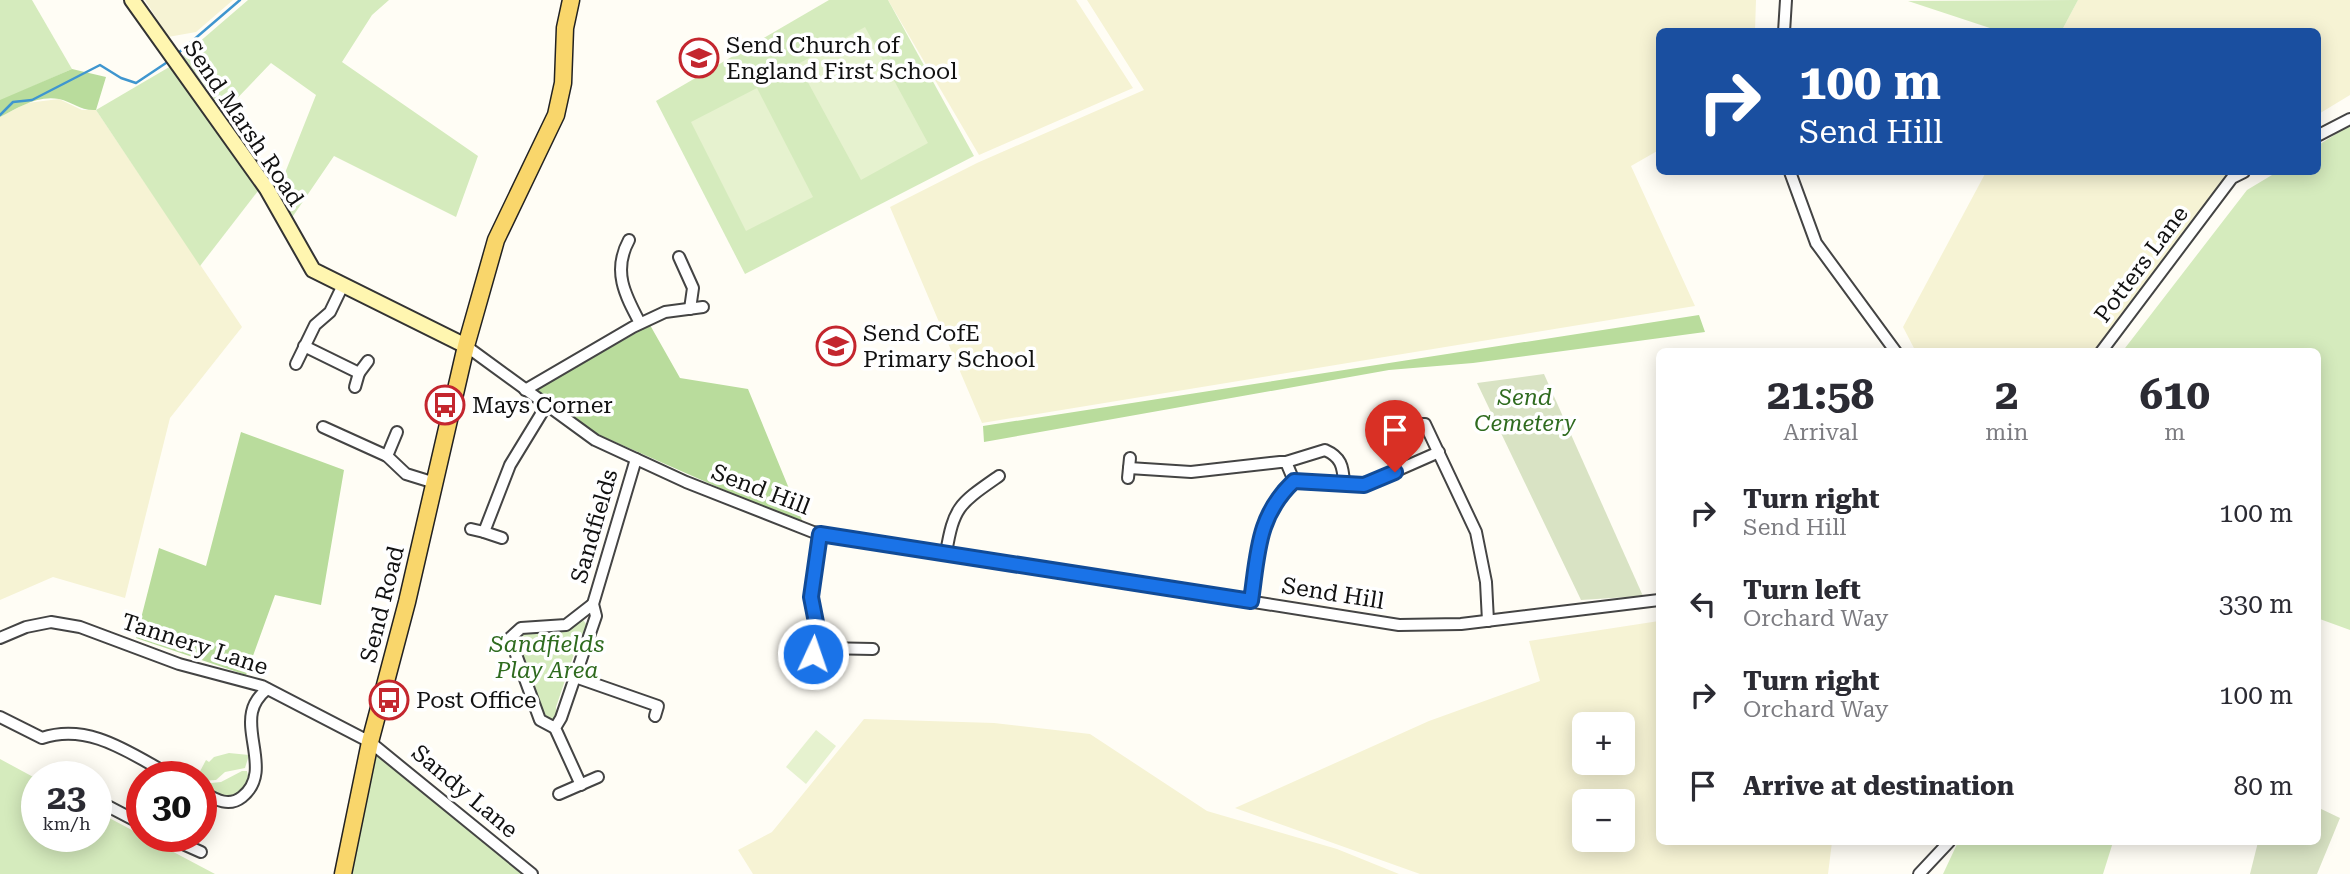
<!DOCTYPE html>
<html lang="en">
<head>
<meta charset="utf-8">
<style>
	body { margin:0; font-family:"Roboto Serif",serif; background:#f7f7f7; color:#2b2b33; height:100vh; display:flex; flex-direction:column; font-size:26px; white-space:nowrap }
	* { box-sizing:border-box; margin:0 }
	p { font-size:23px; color:#7c7c81 }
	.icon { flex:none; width:38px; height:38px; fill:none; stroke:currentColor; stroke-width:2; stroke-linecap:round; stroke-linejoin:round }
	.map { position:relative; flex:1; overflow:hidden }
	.side { position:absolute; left:1656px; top:348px; width:665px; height:497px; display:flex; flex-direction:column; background:#fff; border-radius:10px; box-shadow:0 4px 18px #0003 }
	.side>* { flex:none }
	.banner { position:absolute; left:1656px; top:28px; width:665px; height:147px; border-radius:10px; box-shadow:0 4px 18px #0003; background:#1a4fa0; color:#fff; overflow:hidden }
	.tools { position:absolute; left:1572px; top:712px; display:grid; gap:14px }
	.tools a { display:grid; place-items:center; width:63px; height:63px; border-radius:10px; background:#fff; box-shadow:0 4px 18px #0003; font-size:35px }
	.speed { position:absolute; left:21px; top:761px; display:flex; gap:14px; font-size:35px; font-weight:700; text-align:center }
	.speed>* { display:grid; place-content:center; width:91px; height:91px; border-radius:50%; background:#fff; box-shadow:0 4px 18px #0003; line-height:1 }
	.speed small { font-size:18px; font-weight:400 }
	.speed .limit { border:10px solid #d22; background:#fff; color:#111 }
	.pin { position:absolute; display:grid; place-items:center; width:60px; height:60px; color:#fff; margin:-72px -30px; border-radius:50% 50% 50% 0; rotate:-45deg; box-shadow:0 0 7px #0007 }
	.pin .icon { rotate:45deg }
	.me { position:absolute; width:77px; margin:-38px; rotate:3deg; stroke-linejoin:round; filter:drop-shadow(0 0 5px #0008) }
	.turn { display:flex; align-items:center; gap:24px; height:147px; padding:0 28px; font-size:32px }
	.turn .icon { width:91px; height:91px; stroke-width:2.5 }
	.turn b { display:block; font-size:49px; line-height:60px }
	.eta { display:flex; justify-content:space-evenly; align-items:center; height:119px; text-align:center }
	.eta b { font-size:42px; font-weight:700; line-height:49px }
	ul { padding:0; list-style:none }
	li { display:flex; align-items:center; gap:21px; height:91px; padding:0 28px }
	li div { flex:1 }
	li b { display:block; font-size:26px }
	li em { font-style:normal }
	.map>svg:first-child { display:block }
	.farmland { fill:#f6f3d4; fill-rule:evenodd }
	.green { fill:#d5ebbd }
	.forest { fill:#b9dc9c }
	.cemetery { fill:#d9e3c4 }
	.pitch { fill:#e6f2cf }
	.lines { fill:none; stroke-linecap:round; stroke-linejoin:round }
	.stream { stroke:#3f96cf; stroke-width:2.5 }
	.minor-casing { stroke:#444; stroke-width:14 }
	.secondary-casing { stroke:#333; stroke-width:18 }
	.primary-casing { stroke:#222; stroke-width:19 }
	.minor { stroke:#fff; stroke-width:10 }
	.secondary { stroke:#fff6b0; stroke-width:14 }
	.primary { stroke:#f9d66b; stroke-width:16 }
	.route-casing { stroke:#114b97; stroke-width:18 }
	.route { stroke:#1a73e8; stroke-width:12 }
	.labels { text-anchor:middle; stroke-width:7; stroke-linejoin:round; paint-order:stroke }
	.poi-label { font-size:23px; fill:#111; stroke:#fff; text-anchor:start }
	.street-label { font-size:23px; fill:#111; stroke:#fff }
	.park-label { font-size:23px; font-style:italic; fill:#2f6b1f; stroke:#fff }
</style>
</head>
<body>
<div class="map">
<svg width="2350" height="874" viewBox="0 0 2350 874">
	<rect width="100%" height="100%" fill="#fffdf5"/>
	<g class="farmland">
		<polygon points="145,0 233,0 196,32 168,37"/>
		<polygon points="888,0 1076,0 1133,88 979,155"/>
		<polygon points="1087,0 1756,0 1755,31 1659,32 1659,150 1631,166 1695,306 982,423 890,207 977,163 1144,90"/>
		<polygon points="2078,0 2350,0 2350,95 2317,115 2317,32 2061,32"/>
		<polygon points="59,99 82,110 96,110 242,327 170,418 125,598 53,577 0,600 0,117 27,103"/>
		<polygon points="1986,172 2230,172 2098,352 1916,352 1903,327"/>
		<path d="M1659,621V842H1832L1828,874H1420L1235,808L1429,721L1540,681L1529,641ZM1622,724V763H1584V724ZM1584,802H1622V840H1584Z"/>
		<polygon points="864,719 994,723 1090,734 1207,811 1337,849 1399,874 753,874 738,850 772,832"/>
	</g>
	<g class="green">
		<polygon points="0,0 32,0 72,69 0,101"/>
		<polygon points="248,0 389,0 372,15 342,62 478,156 456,217 334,156 291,219 277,193 316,95 271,63 224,112 183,56"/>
		<polygon points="829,0 888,0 974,156 745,274 656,101"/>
		<polygon points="2078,0 2061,32 1999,31 1908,1"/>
		<polygon points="171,66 258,191 200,266 96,110"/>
		<polygon points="2350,125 2350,630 2317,618 2317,352 2122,352 2247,190 2277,172 2317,172 2317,146"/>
		<polygon points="583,620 588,626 584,639 577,645 556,707 557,717 549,720 543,716 514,639 525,633 560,631"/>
		<polygon points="229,753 249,755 245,768 225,772 216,780 201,781 201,777 197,777 206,760 209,762 214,757"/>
		<polygon points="377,753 525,874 352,874"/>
		<polygon points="0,759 37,779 37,836 96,836 96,811 215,874 0,874"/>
		<path d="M242,771H247L249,780C236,810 220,794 201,784L221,782Z"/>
		<polygon points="1958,842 2113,842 2103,874 1943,874"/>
	</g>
	<g class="forest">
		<path d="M72,69L106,77L96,110C80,111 73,102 59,99C37,95 18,108 0,117V100Z"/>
		<polygon points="1699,315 1705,332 1473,363 1389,370 984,442 983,426"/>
		<polygon points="650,325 680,378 748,389 804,525 597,434 535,391"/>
		<polygon points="241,432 344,470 321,605 275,595 246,675 136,638 159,548 206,566"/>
	</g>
	<g class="cemetery">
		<polygon points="1544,374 1643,596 1581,600 1477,383"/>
		<polygon points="2317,807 2340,818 2317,874 2250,874 2258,842 2317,842"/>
	</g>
	<g class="pitch">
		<polygon points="865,27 928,143 861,180 798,64"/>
		<polygon points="757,88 813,197 746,231 691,122"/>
		<polygon points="816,730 836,746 806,784 786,767"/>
	</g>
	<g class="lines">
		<g class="stream">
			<polyline points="177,54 240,0"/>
			<polyline points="0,115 13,102 32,100 100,65 121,78 136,83 169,61"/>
		</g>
		<defs>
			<g id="minor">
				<polyline points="1784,32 1786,0"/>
				<polyline points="2317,136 2350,119"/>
				<polyline points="1790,172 1816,243 1896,352"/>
				<path d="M629,240C612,271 625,295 640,323"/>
				<polyline points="679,257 693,288 690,309"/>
				<polyline points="304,346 359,373 355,387"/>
				<polyline points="466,346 595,440 686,482 813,532 1399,625 1461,624 1659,600"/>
				<polyline points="2101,352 2232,178 2244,172"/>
				<polyline points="296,364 315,325 330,312 343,285"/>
				<polyline points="359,373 368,361"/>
				<polyline points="525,390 633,327 665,312 703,307"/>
				<polyline points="1417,424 1425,424 1476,532 1486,582 1488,621"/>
				<polyline points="323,427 387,456 406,474 435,483"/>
				<polyline points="387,456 397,432"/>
				<path d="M1286,462L1325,450C1341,457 1343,466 1344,483"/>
				<polyline points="1129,468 1191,472 1280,462 1286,462 1294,481 1364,485 1439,452"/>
				<polyline points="1128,478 1130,458"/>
				<polyline points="471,529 484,532 510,465 546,406"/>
				<polyline points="484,532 502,538"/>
				<path d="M946,553C954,506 959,504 999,476"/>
				<path d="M1250,601C1259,552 1256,516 1294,481"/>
				<polyline points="0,638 26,627 51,622 80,627 179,664 262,686 370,742 532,874"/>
				<polyline points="821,648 873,649"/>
				<polyline points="813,654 821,648 811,597 820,534"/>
				<polyline points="575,677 658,706 655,716"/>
				<path d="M0,717L42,738C91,722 132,755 174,777"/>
				<polyline points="555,728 540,720 510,638 521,628 566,625 593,604"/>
				<polyline points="581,785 555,728 561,718 596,616 593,604 636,459"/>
				<path d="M201,791C215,799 228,808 242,797C270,775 246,739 252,712C254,702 260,695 267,689"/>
				<polyline points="559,794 598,777"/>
				<polyline points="96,800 142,824"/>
				<polyline points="165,836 201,852"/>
				<polyline points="1919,874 1949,842"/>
			</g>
			<polyline id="secondary" points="132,0 267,189 313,270 466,346"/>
			<polyline id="primary" points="343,874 370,742 407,602 466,346 496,240 556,115 563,83 565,28 571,0"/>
		</defs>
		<use href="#minor" class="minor-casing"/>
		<use href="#secondary" class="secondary-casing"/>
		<use href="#primary" class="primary-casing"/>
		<use href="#minor" class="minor"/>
		<use href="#secondary" class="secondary"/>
		<use href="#primary" class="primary"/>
	</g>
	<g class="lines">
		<defs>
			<path id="route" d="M813,654L821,648L811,597L820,534L1251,601C1258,553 1257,516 1294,481L1364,485L1395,472"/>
		</defs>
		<use href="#route" class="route-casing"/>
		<use href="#route" class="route"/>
	</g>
	<defs>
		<symbol id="school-ring" viewBox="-11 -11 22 22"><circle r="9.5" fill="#fff" stroke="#c4262e" stroke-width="1.5"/><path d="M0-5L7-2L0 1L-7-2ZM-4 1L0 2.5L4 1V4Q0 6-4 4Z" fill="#c4262e"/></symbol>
		<symbol id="bus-ring" viewBox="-11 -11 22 22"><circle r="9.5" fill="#fff" stroke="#c4262e" stroke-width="1.5"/><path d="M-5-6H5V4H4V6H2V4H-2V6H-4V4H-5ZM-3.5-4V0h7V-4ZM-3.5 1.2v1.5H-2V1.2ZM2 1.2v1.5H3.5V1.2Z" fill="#c4262e"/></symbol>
	</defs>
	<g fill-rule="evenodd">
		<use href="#school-ring" x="677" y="36" width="44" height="44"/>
		<use href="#school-ring" x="814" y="324" width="44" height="44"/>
		<use href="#bus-ring" x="423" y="383" width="44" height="44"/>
		<use href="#bus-ring" x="367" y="678" width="44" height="44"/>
	</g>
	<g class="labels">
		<g class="poi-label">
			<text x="726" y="53">Send Church of<tspan x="726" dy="26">England First School</tspan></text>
			<text x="863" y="341">Send CofE<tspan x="863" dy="26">Primary School</tspan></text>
			<text x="472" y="413">Mays Corner</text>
			<text x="416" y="708">Post Office</text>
		</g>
		<g class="street-label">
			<text transform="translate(244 123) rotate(56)" y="8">Send Marsh Road</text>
			<text transform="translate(2141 264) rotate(-53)" y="8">Potters Lane</text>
			<text transform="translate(761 489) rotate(21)" y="8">Send Hill</text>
			<text transform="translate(594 526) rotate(-74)" y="8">Sandfields</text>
			<text transform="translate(1333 593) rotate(9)" y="8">Send Hill</text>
			<text transform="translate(382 604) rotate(-76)" y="8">Send Road</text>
			<text transform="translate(195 644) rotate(18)" y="8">Tannery Lane</text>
			<text transform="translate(465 791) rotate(40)" y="8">Sandy Lane</text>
		</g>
		<g class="park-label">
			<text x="1525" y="405">Send<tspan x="1525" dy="26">Cemetery</tspan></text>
			<text x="547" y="652">Sandfields<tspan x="547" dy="26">Play Area</tspan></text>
		</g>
	</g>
</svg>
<div class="tools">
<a>+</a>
<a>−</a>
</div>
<div class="speed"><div>23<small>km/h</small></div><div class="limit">30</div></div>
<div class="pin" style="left:1395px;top:472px;background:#d93025"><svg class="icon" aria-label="arrive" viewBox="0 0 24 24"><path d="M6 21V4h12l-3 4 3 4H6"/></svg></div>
<svg class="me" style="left:813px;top:654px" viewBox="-20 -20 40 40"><circle r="17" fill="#1a73e8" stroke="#fff" stroke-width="3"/><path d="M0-11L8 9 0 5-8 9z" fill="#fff"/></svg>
<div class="banner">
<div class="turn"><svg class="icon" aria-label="right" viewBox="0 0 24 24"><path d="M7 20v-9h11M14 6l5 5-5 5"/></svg><div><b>100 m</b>Send Hill</div></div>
</div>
<section class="side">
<div class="eta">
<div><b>21:58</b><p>Arrival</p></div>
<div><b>2</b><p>min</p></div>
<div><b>610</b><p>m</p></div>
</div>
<ul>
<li><svg class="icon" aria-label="right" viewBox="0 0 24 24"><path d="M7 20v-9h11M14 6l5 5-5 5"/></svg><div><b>Turn right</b><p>Send Hill</p></div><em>100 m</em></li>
<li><svg class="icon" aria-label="left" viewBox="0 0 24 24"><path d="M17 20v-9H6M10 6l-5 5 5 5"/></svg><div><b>Turn left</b><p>Orchard Way</p></div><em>330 m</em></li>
<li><svg class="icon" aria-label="right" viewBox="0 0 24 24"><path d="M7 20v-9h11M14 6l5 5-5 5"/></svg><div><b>Turn right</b><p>Orchard Way</p></div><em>100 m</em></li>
<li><svg class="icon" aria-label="arrive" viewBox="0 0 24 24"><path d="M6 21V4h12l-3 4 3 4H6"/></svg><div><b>Arrive at destination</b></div><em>80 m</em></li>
</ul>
</section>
</div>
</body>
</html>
